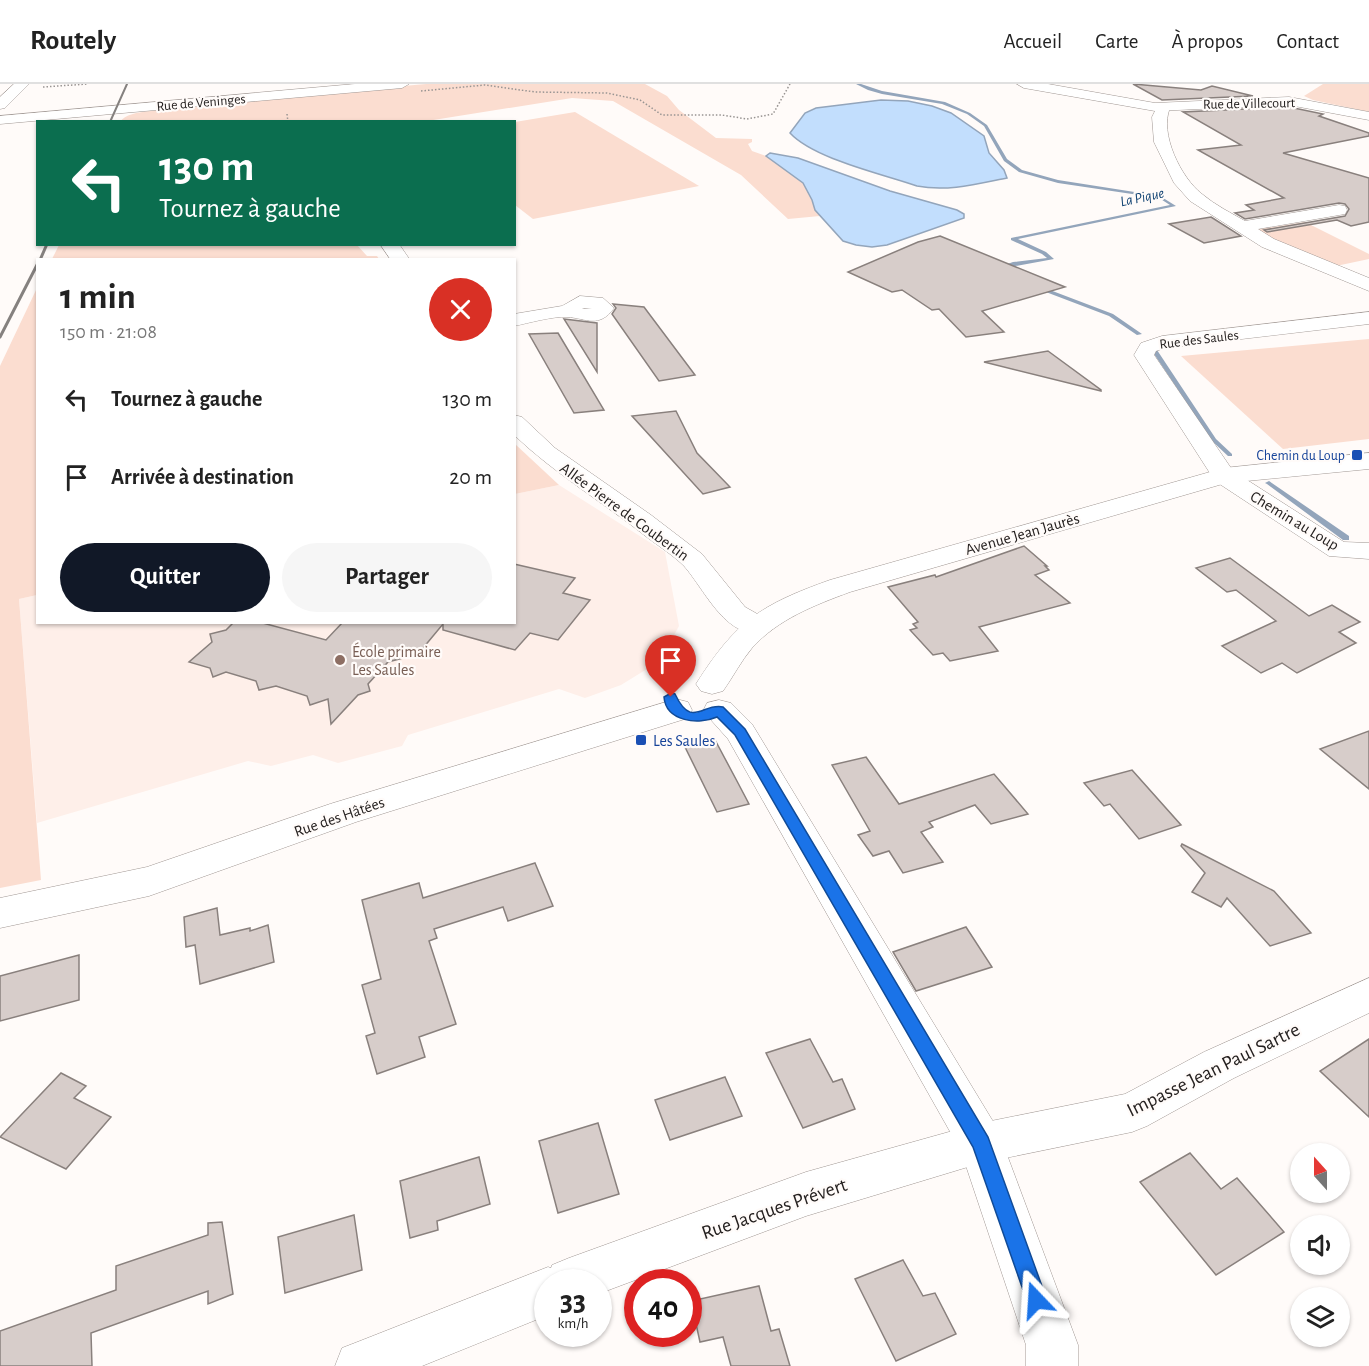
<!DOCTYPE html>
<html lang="fr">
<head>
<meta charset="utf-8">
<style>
	body { margin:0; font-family:"Alegreya Sans",sans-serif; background:#f6f6f6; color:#222; height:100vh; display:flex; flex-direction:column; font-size:22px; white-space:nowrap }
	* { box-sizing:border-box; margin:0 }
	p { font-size:20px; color:#767676 }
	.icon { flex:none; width:33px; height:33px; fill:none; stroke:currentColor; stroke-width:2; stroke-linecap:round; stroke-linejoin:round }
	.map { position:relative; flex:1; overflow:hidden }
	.panel { position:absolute; left:36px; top:174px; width:480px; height:366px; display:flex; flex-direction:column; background:#fff; border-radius:0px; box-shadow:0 2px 4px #0004 }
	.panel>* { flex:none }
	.guide { position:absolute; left:36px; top:36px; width:480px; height:126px; border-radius:0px; box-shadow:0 2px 4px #0004; background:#0b6e4f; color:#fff; overflow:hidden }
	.needle { width:39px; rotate:339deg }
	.controls { position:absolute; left:1290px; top:1059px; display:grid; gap:12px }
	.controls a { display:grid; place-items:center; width:60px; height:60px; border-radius:50%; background:#fff; box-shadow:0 2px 4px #0004; font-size:30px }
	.speed { position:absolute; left:534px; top:1185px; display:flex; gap:12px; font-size:30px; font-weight:700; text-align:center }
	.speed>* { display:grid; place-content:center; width:78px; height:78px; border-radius:50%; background:#fff; box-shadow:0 2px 4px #0004; line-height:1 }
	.speed small { font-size:15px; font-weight:400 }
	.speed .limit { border:9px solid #d22; background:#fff; color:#111 }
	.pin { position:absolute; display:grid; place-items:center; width:51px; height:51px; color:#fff; margin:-62px -26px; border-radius:50% 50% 50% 0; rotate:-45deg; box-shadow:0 0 6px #0007 }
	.pin .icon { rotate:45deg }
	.me { position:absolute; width:66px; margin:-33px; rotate:340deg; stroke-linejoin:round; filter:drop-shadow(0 0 4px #0008) }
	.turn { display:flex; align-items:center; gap:21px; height:126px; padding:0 24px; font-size:27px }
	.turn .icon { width:78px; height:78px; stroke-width:2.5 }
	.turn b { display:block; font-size:42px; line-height:51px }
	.round { display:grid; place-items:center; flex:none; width:63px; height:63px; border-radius:32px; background:#f6f6f6 }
	.head { display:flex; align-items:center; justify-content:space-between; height:102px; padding:0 24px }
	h1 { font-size:36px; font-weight:700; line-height:45px }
	.button { display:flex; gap:12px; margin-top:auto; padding:12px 24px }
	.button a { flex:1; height:69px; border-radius:36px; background:#111827; color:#fff; font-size:24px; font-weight:700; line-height:69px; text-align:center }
	.button a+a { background:#f6f6f6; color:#222 }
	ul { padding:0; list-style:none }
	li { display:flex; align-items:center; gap:18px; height:78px; padding:0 24px }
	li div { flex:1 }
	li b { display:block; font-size:22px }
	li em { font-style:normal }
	header { display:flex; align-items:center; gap:36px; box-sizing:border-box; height:84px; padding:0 30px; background:#fff; border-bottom:2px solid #e0e0e0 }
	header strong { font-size:28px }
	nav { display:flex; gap:33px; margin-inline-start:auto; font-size:21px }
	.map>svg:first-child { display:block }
	.built { fill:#feefe9 }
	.green { fill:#fbddd0 }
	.water { fill:#c2defd; stroke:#93a5bb; stroke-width:1.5 }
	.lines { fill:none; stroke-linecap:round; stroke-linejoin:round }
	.stream { fill:#93a5bb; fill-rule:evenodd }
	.building { fill:#d7cdca; stroke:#89807d; stroke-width:1.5 }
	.street-casing { stroke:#a09793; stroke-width:1 }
	.secondary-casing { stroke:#a09793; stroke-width:1 }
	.path { stroke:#989492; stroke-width:1.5; stroke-dasharray:1.5 2; stroke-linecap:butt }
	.street { fill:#fff; fill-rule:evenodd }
	.secondary { fill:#fff; fill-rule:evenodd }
	.rail-far1 { stroke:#85817f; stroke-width:2 }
	.rail { stroke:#85817f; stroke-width:3 }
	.route { fill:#1a73e8; stroke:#114b97; stroke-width:1.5 }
	.transit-dot { fill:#1a4fb4; stroke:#fffbf9; stroke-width:2 }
	.education-dot { fill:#8d6e63; stroke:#fffbf9; stroke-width:2 }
	.labels { text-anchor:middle; stroke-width:4.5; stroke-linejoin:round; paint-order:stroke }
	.far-street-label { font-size:14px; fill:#252120; stroke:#fffbf9 }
	.far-transit-label { font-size:14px; fill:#164399; stroke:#fffbf9; text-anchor:end }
	.far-water-label { font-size:15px; font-style:italic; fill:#134473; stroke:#fffbf9 }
	.street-label { font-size:16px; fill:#252120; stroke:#fffbf9 }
	.education-label { font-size:16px; fill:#785e54; stroke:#fffbf9; text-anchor:start }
	.transit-label { font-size:16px; fill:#164399; stroke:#fffbf9; text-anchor:start }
	.near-street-label { font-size:20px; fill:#252120; stroke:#fffbf9 }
</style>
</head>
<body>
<header>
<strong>Routely</strong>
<nav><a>Accueil</a><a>Carte</a><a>À propos</a><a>Contact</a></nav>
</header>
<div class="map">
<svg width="1369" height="1282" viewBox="0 0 1369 1282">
	<rect width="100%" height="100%" fill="#fffbf9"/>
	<polygon class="built" points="559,401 665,468 679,542 666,566 647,585 621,601 585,614 559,605 408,651 402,662 338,679 313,671 271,682 248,677 37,739 19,515 37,511 38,538 514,538 515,410"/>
	<g class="green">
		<path d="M426,0H645L667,12L679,26L716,54L752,55V58L748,60L752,67L766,72L803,99L820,132L788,135L741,91L613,17L572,14L427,37L120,38C130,23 169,29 187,21Z"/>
		<polygon points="1323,0 1369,0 1369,28 1313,16 1304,12"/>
		<polygon points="575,28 699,102 533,135 515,121 515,38"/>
		<polygon points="1305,138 1369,170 1369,175 1336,182 1263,152 1253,146"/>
		<polygon points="59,161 357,161 367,172 377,172 379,175 52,175"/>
		<polygon points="37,204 37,511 19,515 41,796 0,804 0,282"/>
		<polygon points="1369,255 1369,355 1283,365 1181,272"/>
		<polygon points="515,360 559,401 515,410"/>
	</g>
	<g class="water">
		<path d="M881,16L908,17L932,22L951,29L984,52L989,69L1004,86L1007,94C977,100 947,108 917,102C883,90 814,75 790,49L805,29L816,24Z"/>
		<polygon points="770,69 798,74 890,107 957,126 964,130 964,134 887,161 872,163 856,161 843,157 815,126 812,116 803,99 766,72"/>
	</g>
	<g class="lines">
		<g class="stream">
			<polygon points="856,0 861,0 882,7 945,18 970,29 987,41 1007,75 1022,86 1058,96 1160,112 1176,122 1018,155 1046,168 1054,175 999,185 999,183 1013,178 1047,174 1042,170 1011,156 1011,154 1170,121 1159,114 1058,99 1019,88 1004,77 984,42 967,30 942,20 882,10 868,6"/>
			<polygon points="1038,203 1042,203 1113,230 1142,250 1137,251 1109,232 1038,205"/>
			<polygon points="1153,266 1157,266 1216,355 1232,370 1232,372 1228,372 1212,357 1152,267"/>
			<polygon points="1269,397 1349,452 1349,456 1343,456 1267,400 1265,399"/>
		</g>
	</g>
	<g class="building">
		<polygon points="1133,0 1201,6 1212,2 1253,12 1162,16"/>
		<polygon points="1289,23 1323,30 1319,32 1369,49 1369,52 1283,69 1369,94 1369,138 1351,142 1337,136 1267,148 1264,146 1345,132 1349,125 1345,120 1339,119 1245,135 1235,129 1254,126 1246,121 1284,114 1198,66 1241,61 1183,28"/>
		<polygon points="1211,133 1241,152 1204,159 1169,140"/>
		<polygon points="940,152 1065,203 982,227 1004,248 966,253 939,225 932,226 902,206 892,208 848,188 918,158"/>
		<polygon points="613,220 644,223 695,291 659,297 612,230 616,224"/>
		<polygon points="564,235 597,239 597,288"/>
		<polygon points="558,249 604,326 574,329 529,250"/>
		<polygon points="1048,267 1101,306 1101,307 984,278"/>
		<polygon points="676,327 697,369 730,403 703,410 632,332"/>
		<polygon points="1024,462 1047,482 1045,482 1049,486 1035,491 1070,519 979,543 998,567 950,577 943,569 933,571 910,546 917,544 913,540 918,538 888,503 935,491 936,493"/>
		<polygon points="1230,474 1309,532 1332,521 1360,538 1339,548 1356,559 1297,589 1282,579 1261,589 1222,562 1276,537 1236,506 1227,508 1196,484"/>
		<polygon points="514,480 575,494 563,509 590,516 558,556 530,549 515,566 443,546 443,540 418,570 388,578 368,600 370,607 358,611 331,640 328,615 310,621 307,612 276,602 259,606 256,597 226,588 213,593 210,584 189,578 212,558 210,550 226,546 234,538 259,538 326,556 343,538 514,538"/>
		<polygon points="1369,647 1369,705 1320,665"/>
		<polygon points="714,654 738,699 749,720 717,728 684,661"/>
		<polygon points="866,673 899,720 994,690 1028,730 991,740 975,721 929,738 933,743 921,748 943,778 903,789 889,767 873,772 858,751 870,747 832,681"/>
		<polygon points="1132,686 1181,741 1139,755 1110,720 1104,722 1084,699"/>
		<polygon points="1182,760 1274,807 1311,849 1270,862 1227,814 1221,823 1192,808 1205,789 1181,762"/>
		<polygon points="535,779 553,822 508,837 503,823 434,845 437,854 429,857 456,940 419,953 425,973 377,990 366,952 375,949 362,901 381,895 362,816 419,799 423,814"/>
		<polygon points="217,824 220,851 250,844 250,847 268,841 274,878 200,900 195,861 186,863 184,833"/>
		<polygon points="966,843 992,883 916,907 893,868"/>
		<polygon points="79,871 79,916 0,937 0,892"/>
		<polygon points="810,955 833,998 842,995 855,1025 803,1044 766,969"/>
		<polygon points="1369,955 1369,1033 1320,987"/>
		<polygon points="61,989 86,1002 74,1014 111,1033 66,1085 0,1053"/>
		<polygon points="725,993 742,1032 670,1056 655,1016"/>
		<polygon points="598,1039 619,1110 558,1129 539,1057"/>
		<polygon points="1190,1069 1221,1105 1237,1094 1284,1148 1216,1191 1140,1098"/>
		<polygon points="479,1073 490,1120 437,1137 438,1146 410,1154 400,1097"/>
		<polygon points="354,1131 362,1186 285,1209 278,1153"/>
		<polygon points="222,1138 233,1210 208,1220 208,1207 91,1249 92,1282 0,1282 0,1247 116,1206 116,1182 208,1151 208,1139"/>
		<polygon points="903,1176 923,1212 935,1209 956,1250 896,1277 855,1195"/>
		<polygon points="759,1202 771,1247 779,1245 790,1282 731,1282 723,1253 700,1258 691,1217"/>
	</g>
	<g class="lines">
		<defs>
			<g id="street">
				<polygon points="14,0 29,0 5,24 0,25 0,13"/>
				<path d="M1163,20L1170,24C1159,49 1181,94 1202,110C1215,121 1231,129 1245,137L1339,121L1345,122L1347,126L1345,130L1258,145L1274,155L1369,194V207L1262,163L1190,117L1174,99L1154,58L1152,33L1158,21Z"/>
				<polygon points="380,160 399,160 410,176 391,176"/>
				<path d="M580,212L603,214L614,224C599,245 586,234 567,233C553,232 529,239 514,242V230L562,222ZM584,224H592L582,225Z"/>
				<polygon points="1369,228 1369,240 1165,264 1156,267 1154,271 1233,387 1344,458 1369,459 1369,475 1329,472 1215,397 1134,271 1141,259 1162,252"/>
				<path d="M514,331L522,333L555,364L651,431L702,470L745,523L768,536L772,542L768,548C727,559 706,507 684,482C674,472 660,463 648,454C604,419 555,390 514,351Z"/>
				<polygon points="1369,894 1369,929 1234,994 1147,1042 1132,1048 981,1079 806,1132 598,1210 598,1198 548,1198 548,1231 422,1282 335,1282 342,1264 360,1257 548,1183 551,1184 552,1181 569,1174 806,1088 981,1039 1125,1010 1204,968"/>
			</g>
			<g id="secondary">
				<polygon points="355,0 409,0 402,4 0,40 0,32"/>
				<polygon points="1017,0 1048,0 1155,19 1289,13 1369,28 1369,36 1289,21 1155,27 1024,4"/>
				<path d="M1369,369V385L1226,399L850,508C815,521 778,535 752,564C741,577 733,593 723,607L712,610L701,607L696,600C736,537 760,521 830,496L1224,384Z"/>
				<polygon points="676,615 688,618 692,626 688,634 356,738 149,812 0,844 0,814 147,783 330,720"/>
				<polygon points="719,616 731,619 752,640 997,1044 1078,1261 1078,1282 1026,1282 1026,1261 961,1067 728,655 703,627 707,619"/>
			</g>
		</defs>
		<use href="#street" class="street-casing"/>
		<use href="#secondary" class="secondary-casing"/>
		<g class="path">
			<polyline points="43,3 88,0"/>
			<polyline points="421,7 485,1 535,8 607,9 640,16 662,31 722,31 747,35 773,30 790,0"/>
			<polyline points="287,30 288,38"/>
		</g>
		<use href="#street" class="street"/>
		<use href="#secondary" class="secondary"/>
		<polyline class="rail-far1" points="110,38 127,0"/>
		<g class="rail">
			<polyline points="40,176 47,160"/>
			<polyline points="0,253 38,179"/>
		</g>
	</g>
	<path class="route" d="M671,609L675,610C692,646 703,618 723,623L745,645L988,1053L1047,1216L1044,1223L1036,1226L1029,1223L973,1063L735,651L717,633C699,641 666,638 664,613Z"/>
	<g class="transit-dot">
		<rect x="1351" y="365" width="12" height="12" rx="3"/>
		<rect x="635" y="650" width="12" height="12" rx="3"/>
	</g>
	<circle class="education-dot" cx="340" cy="576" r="6"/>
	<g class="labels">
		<g class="far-street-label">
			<text transform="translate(201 18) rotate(-5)" y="5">Rue de Veninges</text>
			<text transform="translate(1249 19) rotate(-1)" y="5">Rue de Villecourt</text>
			<text transform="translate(1199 255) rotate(-7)" y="5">Rue des Saules</text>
		</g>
		<g class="far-transit-label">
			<text x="1345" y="376">Chemin du Loup</text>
		</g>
		<g class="far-water-label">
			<text transform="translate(1142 113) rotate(-12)" y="5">La Pique</text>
		</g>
		<g class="street-label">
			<text transform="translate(625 427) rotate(36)" y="6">Allée Pierre de Coubertin</text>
			<text transform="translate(1295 436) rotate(31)" y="6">Chemin au Loup</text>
			<text transform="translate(1022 449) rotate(-16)" y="6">Avenue Jean Jaurès</text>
			<text transform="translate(339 732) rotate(-19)" y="6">Rue des Hâtées</text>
		</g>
		<g class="education-label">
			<text x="352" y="573">École primaire<tspan x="352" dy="18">Les Saules</tspan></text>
		</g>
		<g class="transit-label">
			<text x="653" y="662">Les Saules</text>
		</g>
		<g class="near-street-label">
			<text transform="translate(1213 985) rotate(-26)" y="7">Impasse Jean Paul Sartre</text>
			<text transform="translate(774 1124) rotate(-19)" y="7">Rue Jacques Prévert</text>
		</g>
	</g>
</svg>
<div class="controls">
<a><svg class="needle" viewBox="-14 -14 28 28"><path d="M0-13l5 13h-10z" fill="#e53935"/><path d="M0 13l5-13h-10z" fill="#767676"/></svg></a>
<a><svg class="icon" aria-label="sound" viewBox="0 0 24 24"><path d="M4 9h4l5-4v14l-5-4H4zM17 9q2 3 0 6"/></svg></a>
<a><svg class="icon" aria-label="layers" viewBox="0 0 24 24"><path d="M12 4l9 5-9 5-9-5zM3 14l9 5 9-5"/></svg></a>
</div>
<div class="speed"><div>33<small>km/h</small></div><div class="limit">40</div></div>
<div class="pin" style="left:671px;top:613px;background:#d93025"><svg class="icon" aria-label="arrive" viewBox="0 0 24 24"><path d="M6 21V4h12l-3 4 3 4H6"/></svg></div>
<svg class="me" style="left:1036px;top:1216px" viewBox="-20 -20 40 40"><path d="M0-17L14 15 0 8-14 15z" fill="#1a73e8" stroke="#fff" stroke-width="4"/></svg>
<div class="guide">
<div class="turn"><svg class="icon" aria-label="left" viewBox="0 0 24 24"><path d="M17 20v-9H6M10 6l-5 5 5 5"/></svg><div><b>130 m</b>Tournez à gauche</div></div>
</div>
<section class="panel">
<div class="head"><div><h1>1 min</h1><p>150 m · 21:08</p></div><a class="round" style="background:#d93025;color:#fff"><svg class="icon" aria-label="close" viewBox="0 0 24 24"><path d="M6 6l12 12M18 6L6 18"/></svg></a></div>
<ul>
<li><svg class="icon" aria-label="left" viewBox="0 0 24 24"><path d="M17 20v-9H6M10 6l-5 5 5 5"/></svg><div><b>Tournez à gauche</b></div><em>130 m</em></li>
<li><svg class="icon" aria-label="arrive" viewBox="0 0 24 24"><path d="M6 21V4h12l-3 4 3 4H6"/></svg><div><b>Arrivée à destination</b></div><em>20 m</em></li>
</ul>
<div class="button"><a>Quitter</a><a>Partager</a></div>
</section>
</div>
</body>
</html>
